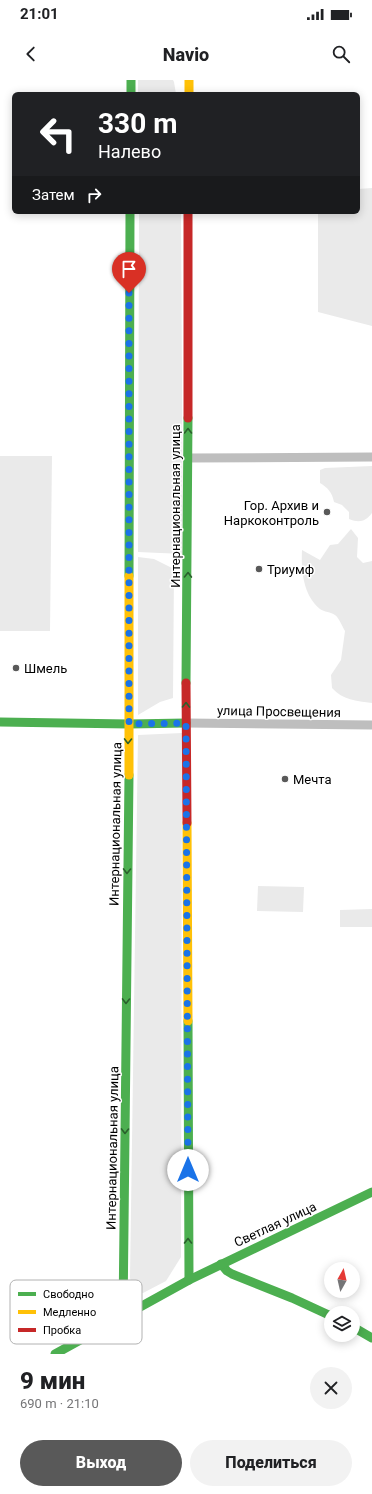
<!DOCTYPE html>
<html lang="ru">
<head>
<meta charset="utf-8">
<style>
	body { margin:0; font-family:Roboto,sans-serif; background:#f2f2f2; color:#202124; height:100vh; display:flex; flex-direction:column; font-size:15px; white-space:nowrap }
	* { box-sizing:border-box; margin:0 }
	p { font-size:13px; color:#757577 }
	.icon { flex:none; width:22px; height:22px; fill:none; stroke:currentColor; stroke-width:2; stroke-linecap:round; stroke-linejoin:round }
	.map { position:relative; height:1274px; overflow:hidden }
	.sheet { display:flex; flex-direction:column; background:#fff; flex:1 }
	.sheet>* { flex:none }
	.top-card { position:absolute; left:12px; top:12px; width:348px; height:122px; border-radius:6px; box-shadow:0 2px 10px #0003; background:#202124; color:#fff; overflow:hidden }
	.needle { width:26px; rotate:8deg }
	.controls { position:absolute; left:324px; top:1182px; display:grid; gap:8px }
	.controls a { display:grid; place-items:center; width:36px; height:36px; border-radius:50%; background:#fff; box-shadow:0 2px 10px #0003; font-size:20px }
	.pin { position:absolute; display:grid; place-items:center; width:34px; height:34px; color:#fff; margin:-41px -17px; border-radius:50% 50% 50% 0; rotate:-45deg; box-shadow:0 0 4px #0007 }
	.pin .icon { rotate:45deg }
	.me { position:absolute; width:44px; margin:-22px; rotate:0deg; stroke-linejoin:round; filter:drop-shadow(0 0 3px #0008) }
	.turn { display:flex; align-items:center; gap:14px; height:84px; padding:0 20px; font-size:18px }
	.turn .icon { width:52px; height:52px; stroke-width:2.5 }
	.turn b { display:block; font-size:28px; line-height:34px }
	.then { display:flex; align-items:center; height:38px; padding:0 20px; background:#0003; gap:8px; font-size:15px }
	.round { display:grid; place-items:center; flex:none; width:42px; height:42px; border-radius:21px; background:#f2f2f2 }
	.headline { display:flex; align-items:center; justify-content:space-between; height:68px; padding:0 20px }
	h1 { font-size:24px; font-weight:800; line-height:30px }
	.button { display:flex; gap:8px; margin-top:auto; padding:8px 20px }
	.button a { flex:1; height:46px; border-radius:24px; background:#595959; color:#fff; font-size:16px; font-weight:800; line-height:46px; text-align:center }
	.button a+a { background:#f2f2f2; color:#202124 }
	.status { display:flex; justify-content:space-between; align-items:center; height:28px; padding:0 20px; background:#fff; direction:ltr }
	.status svg { height:11px; fill:currentColor }
	header { display:flex; justify-content:space-between; align-items:center; height:52px; padding:0 20px; background:#fff; font-size:18px; font-weight:800 }
	.map>svg:first-child { display:block }
	.green { fill:#eaeaea }
	.lines { fill:none; stroke-linecap:round; stroke-linejoin:round }
	.street { stroke:#bebebe; stroke-width:9 }
	.fast { stroke:#4caf50; stroke-width:9 }
	.slow { stroke:#ffc107; stroke-width:9 }
	.jam { stroke:#c62828; stroke-width:9 }
	.oneway { stroke:#2a602c }
	.route { stroke:#1a73e8; stroke-width:7; stroke-dasharray:0 12.6 }
	.poi-dot { fill:#595959; stroke:#fff; stroke-width:1.5 }
	.labels { text-anchor:middle; stroke-width:3; stroke-linejoin:round; paint-order:stroke }
	.poi-label { font-size:13px; fill:#000; stroke:#fff; text-anchor:start }
	.street-label { font-size:13px; fill:#000; stroke:#fff }
	.key { fill:#fff; stroke:#b2b2b2; stroke-width:1 }
	.key-label { font-size:11px; fill:#000 }
</style>
</head>
<body>
<div class="status"><b>21:01</b><svg viewBox="0 0 49 12"><path d="M0 12V9h3v3zM5 12V6h3v6zM10 12V3h3v9zM15 12V0h3v12zM26 1h20v11H26zM47 4h2v5h-2z"/></svg></div>
<header><svg class="icon" aria-label="back" viewBox="0 0 24 24"><path d="M15 5l-7 7 7 7"/></svg>Navio<svg class="icon" aria-label="search" viewBox="0 0 24 24"><circle cx="10" cy="10" r="6"/><path d="M15 15l6 6"/></svg></header>
<div class="map">
<svg width="372" height="1274" viewBox="0 0 372 1274">
	<rect width="100%" height="100%" fill="#fff"/>
	<g class="green">
		<polygon points="138,0 173,0 174,2 176,14 138,14"/>
		<polygon points="372,108 372,246 318,232 318,132 358,132 358,109"/>
		<polygon points="139,132 181,132 183,474 138,472"/>
		<polygon points="0,376 52,376 50,551 0,551"/>
		<path d="M372,386V433C365,442 359,443 349,439V432L342,425L334,422C332,412 328,408 320,403V390L325,388Z"/>
		<path d="M351,449L358,458L357,477L363,483L372,481V623C356,621 343,620 332,608L331,595L341,580L345,551C342,546 339,538 335,535C331,532 324,532 320,529C303,515 301,490 302,470L320,480L330,465L338,464Z"/>
		<polygon points="138,477 154,479 174,489 173,618 160,622 138,635"/>
		<polygon points="182,653 181,1177 166,1201 143,1213 134,1210 130,1198 138,655"/>
		<polygon points="258,806 304,807 303,832 257,831"/>
		<polygon points="372,829 372,847 340,847 340,830"/>
	</g>
	<g class="lines">
		<g class="street">
			<polyline points="187,378 372,377"/>
			<polyline points="186,643 372,645"/>
		</g>
		<g class="fast">
			<polyline points="131,0 131,14"/>
			<polyline points="129,496 130,132"/>
			<polyline points="186,603 188,338"/>
			<polyline points="0,642 129,644 186,643"/>
			<polyline points="188,941 189,1200"/>
			<polyline points="221,1184 227,1191 232,1194 292,1218 331,1236"/>
			<polyline points="123,1236 129,695"/>
			<polyline points="353,1247 372,1258"/>
			<polyline points="55,1274 189,1200 372,1112"/>
		</g>
		<g class="slow">
			<polyline points="189,0 189,14"/>
			<polyline points="129,695 129,496"/>
			<polyline points="187,743 188,941"/>
		</g>
		<g class="jam">
			<polyline points="188,132 188,338"/>
			<polyline points="186,603 187,743"/>
		</g>
	</g>
	<defs><path id="oneway-chevron" d="M-2-3.5L2.5 0L-2 3.5" fill="none" stroke-width="1.6" stroke-linecap="round" stroke-linejoin="round"/></defs>
	<g class="oneway">
		<use href="#oneway-chevron" transform="translate(188 351) rotate(-90)"/>
		<use href="#oneway-chevron" transform="translate(188 495) rotate(-89)"/>
		<use href="#oneway-chevron" transform="translate(186 625) rotate(-89)"/>
		<use href="#oneway-chevron" transform="translate(128 661) rotate(91)"/>
		<use href="#oneway-chevron" transform="translate(127 791) rotate(91)"/>
		<use href="#oneway-chevron" transform="translate(126 921) rotate(91)"/>
		<use href="#oneway-chevron" transform="translate(125 1051) rotate(91)"/>
		<use href="#oneway-chevron" transform="translate(188 1161) rotate(-90)"/>
	</g>
	<g class="lines">
		<polyline class="route" points="129,213 129,644 186,643 188,1090"/>
	</g>
	<g class="poi-dot">
		<circle cx="327" cy="432" r="4"/>
		<circle cx="259" cy="489" r="4"/>
		<circle cx="16" cy="588" r="4"/>
		<circle cx="285" cy="699" r="4"/>
	</g>
	<g class="labels">
		<g class="poi-label">
			<text x="319" y="430" text-anchor="end">Гор. Архив и<tspan x="319" dy="15">Наркоконтроль</tspan></text>
			<text x="267" y="494">Триумф</text>
			<text x="24" y="593">Шмель</text>
			<text x="293" y="704">Мечта</text>
		</g>
		<g class="street-label">
			<text transform="translate(175 426) rotate(-90)" y="5">Интернациональная улица</text>
			<text transform="translate(279 631) rotate(1)" y="5">улица Просвещения</text>
			<text transform="translate(115 744) rotate(-89)" y="5">Интернациональная улица</text>
			<text transform="translate(112 1068) rotate(-89)" y="5">Интернациональная улица</text>
			<text transform="translate(275 1144) rotate(-25)" y="5">Светлая улица</text>
		</g>
	</g>
	<rect x="10" y="1200" width="132" height="64" rx="6" class="key"/>
	<rect x="18" y="1212" width="18" height="4" fill="#4caf50"/>
	<rect x="18" y="1230" width="18" height="4" fill="#ffc107"/>
	<rect x="18" y="1248" width="18" height="4" fill="#c62828"/>
	<g class="key-label">
		<text x="43" y="1218">Свободно</text>
		<text x="43" y="1236">Медленно</text>
		<text x="43" y="1254">Пробка</text>
	</g>
</svg>
<div class="controls">
<a><svg class="needle" viewBox="-14 -14 28 28"><path d="M0-13l5 13h-10z" fill="#e53935"/><path d="M0 13l5-13h-10z" fill="#757577"/></svg></a>
<a><svg class="icon" aria-label="layers" viewBox="0 0 24 24"><path d="M12 4l9 5-9 5-9-5zM3 14l9 5 9-5"/></svg></a>
</div>
<div class="pin" style="left:129px;top:213px;background:#d93025"><svg class="icon" aria-label="arrive" viewBox="0 0 24 24"><path d="M6 21V4h12l-3 4 3 4H6"/></svg></div>
<svg class="me" style="left:188px;top:1090px" viewBox="-20 -20 40 40"><circle r="19" fill="#fff"/><path d="M0-13L10 11 0 6-10 11z" fill="#1a73e8"/></svg>
<div class="top-card">
<div class="turn"><svg class="icon" aria-label="left" viewBox="0 0 24 24"><path d="M17 20v-9H6M10 6l-5 5 5 5"/></svg><div><b>330 m</b>Налево</div></div>
<div class="then">Затем<svg class="icon" aria-label="right" viewBox="0 0 24 24"><path d="M7 20v-9h11M14 6l5 5-5 5"/></svg></div>
</div>
</div>
<section class="sheet">
<div class="headline"><div><h1>9 мин</h1><p>690 m · 21:10</p></div><a class="round"><svg class="icon" aria-label="close" viewBox="0 0 24 24"><path d="M6 6l12 12M18 6L6 18"/></svg></a></div>
<div class="button"><a>Выход</a><a>Поделиться</a></div>
</section>
</body>
</html>
